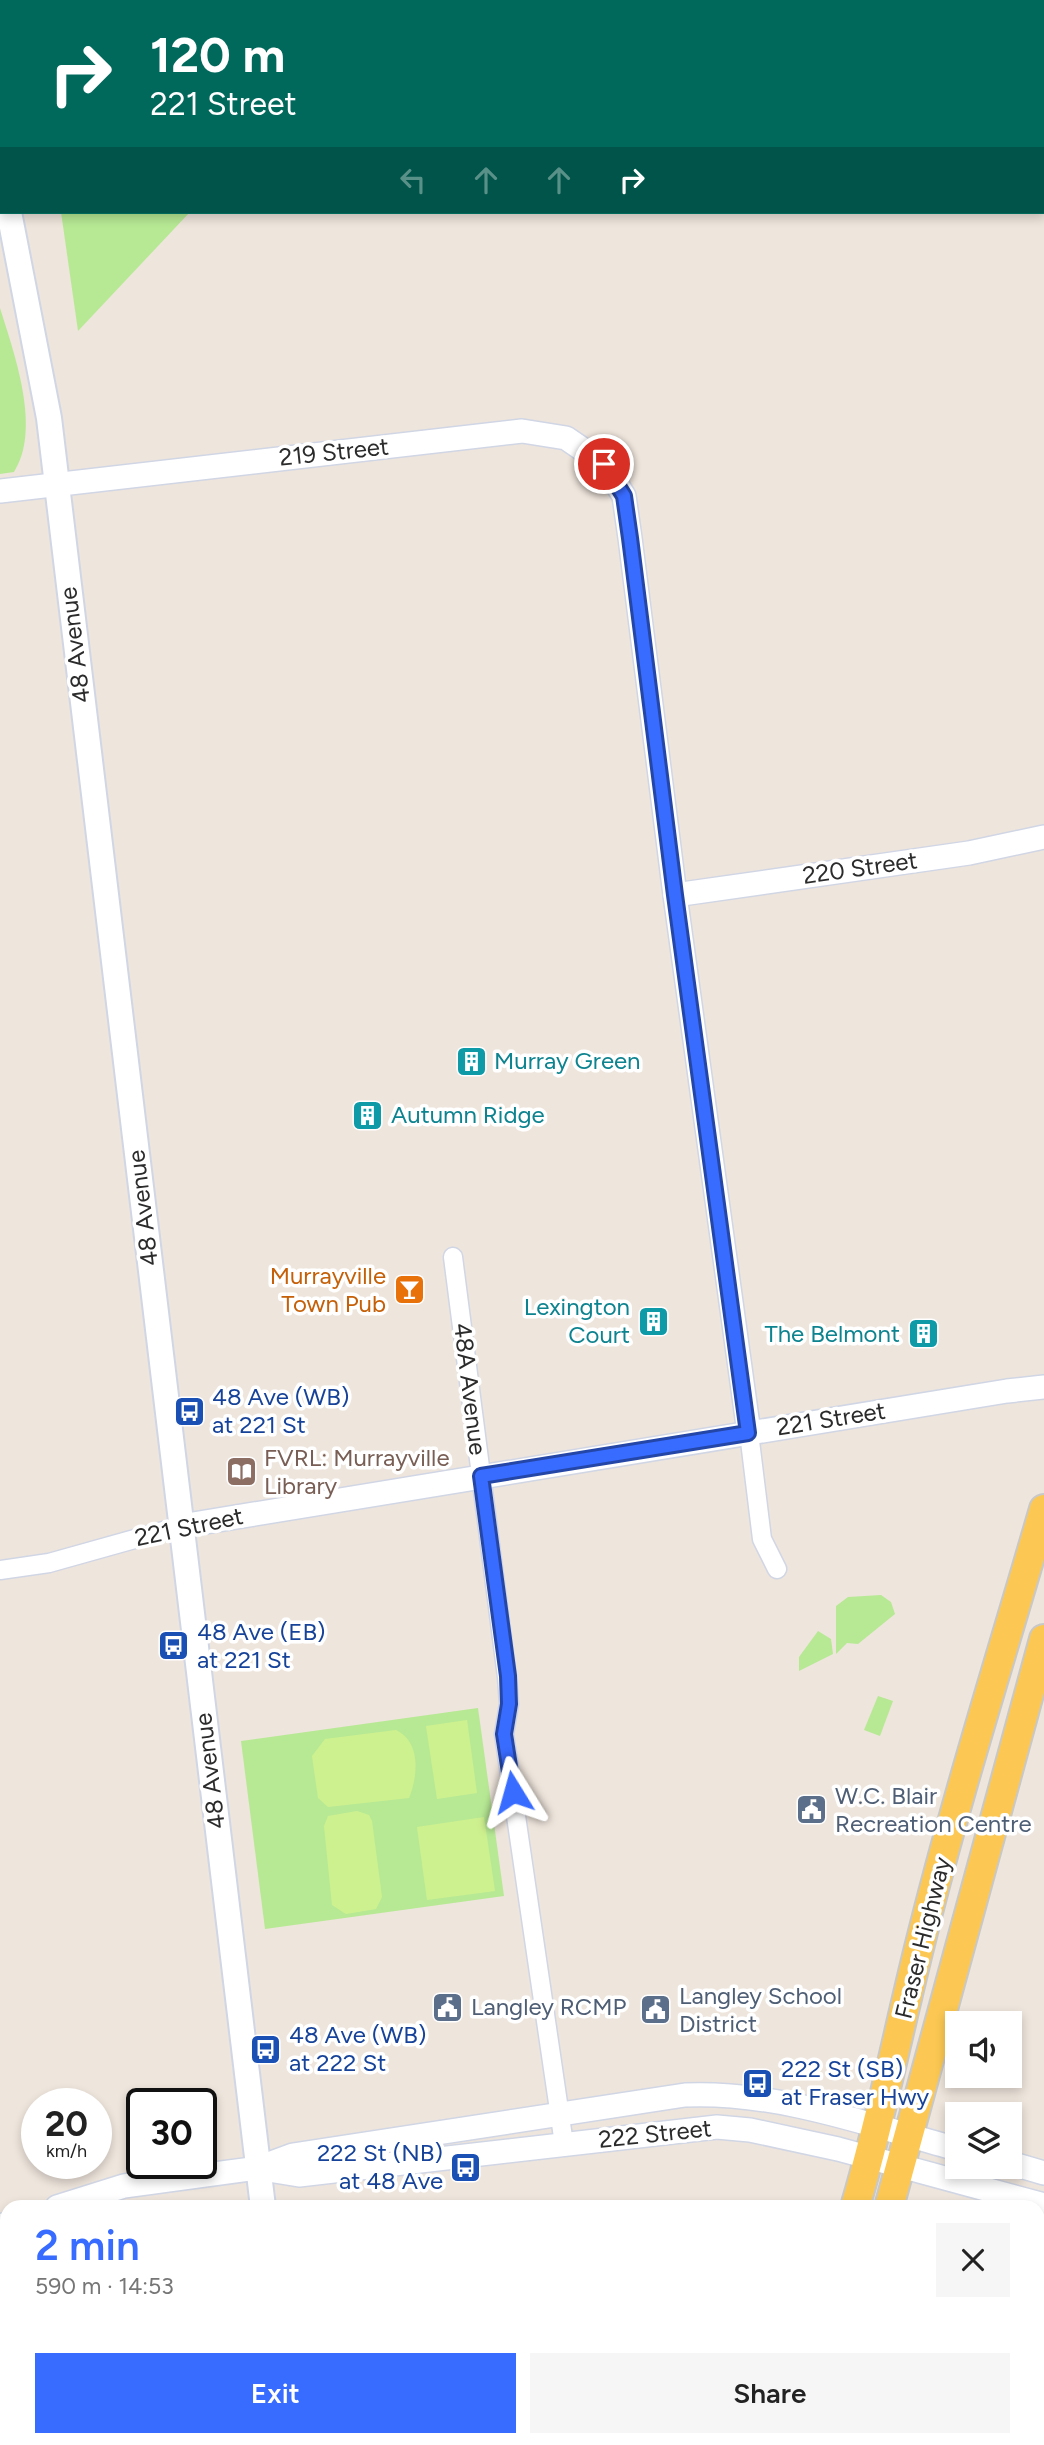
<!DOCTYPE html>
<html lang="en">
<head>
<meta charset="utf-8">
<style>
	body { margin:0; font-family:Figtree,sans-serif; background:#f6f6f6; color:#222; height:100vh; display:flex; flex-direction:column; font-size:26px; white-space:nowrap }
	* { box-sizing:border-box; margin:0 }
	p { font-size:23px; color:#767676 }
	.icon { flex:none; width:38px; height:38px; fill:none; stroke:currentColor; stroke-width:2; stroke-linecap:round; stroke-linejoin:round }
	.map { position:relative; flex:1; overflow:hidden }
	.details { position:absolute; left:0px; top:2200px; width:1045px; height:247px; display:flex; flex-direction:column; background:#fff; border-radius:21px 21px 0 0; box-shadow:0 4px 10px #0003 }
	.details>* { flex:none }
	.banner { position:absolute; left:0px; top:0px; width:1045px; height:214px; box-shadow:0 4px 10px #0003; background:#00695c; color:#fff; overflow:hidden }
	.fabs { position:absolute; left:945px; top:2011px; display:grid; gap:14px }
	.fabs a { display:grid; place-items:center; width:77px; height:77px; border-radius:0px; background:#fff; box-shadow:0 4px 10px #0003; font-size:35px }
	.speed { position:absolute; left:21px; top:2088px; display:flex; gap:14px; font-size:35px; font-weight:700; text-align:center }
	.speed>* { display:grid; place-content:center; width:91px; height:91px; border-radius:50%; background:#fff; box-shadow:0 4px 10px #0003; line-height:1 }
	.speed small { font-size:18px; font-weight:400 }
	.speed .limit { border:4px solid #111; border-radius:10px; background:#fff; color:#111 }
	.pin { position:absolute; display:grid; place-items:center; width:60px; height:60px; color:#fff; margin:-30px; border:4px solid #fff; border-radius:50%; box-shadow:0 2px 7px #0007 }
	.me { position:absolute; width:77px; margin:-38px; rotate:352deg; stroke-linejoin:round; filter:drop-shadow(0 0 5px #0008) }
	.turn { display:flex; align-items:center; gap:24px; height:147px; padding:0 35px; font-size:32px }
	.turn .icon { width:91px; height:91px; stroke-width:2.5 }
	.turn b { display:block; font-size:49px; line-height:60px }
	.lanes { display:flex; align-items:center; height:66px; padding:0 35px; background:#0003; justify-content:center; gap:35px; direction:ltr }
	.lanes .off { opacity:.35 }
	.round { display:grid; place-items:center; flex:none; width:74px; height:74px; border-radius:0px; background:#f6f6f6 }
	.headline { display:flex; align-items:center; justify-content:space-between; height:119px; padding:0 35px }
	h1 { font-size:42px; font-weight:600; line-height:52px; color:#386bff }
	.action { display:flex; gap:14px; margin-top:auto; padding:14px 35px }
	.action a { flex:1; height:80px; border-radius:0px; background:#386bff; color:#fff; font-size:28px; font-weight:600; line-height:80px; text-align:center }
	.action a+a { background:#f6f6f6; color:#222 }
	.map>svg:first-child { display:block }
	.green { fill:#b7e994 }
	.pitch { fill:#cef18f }
	.lines { fill:none; stroke-linecap:round; stroke-linejoin:round }
	.minor-casing { stroke:#d1d6e5; stroke-width:21 }
	.tertiary-casing { stroke:#d1d6e5; stroke-width:26 }
	.secondary-casing { stroke:#d1d6e5; stroke-width:28 }
	.primary-casing { stroke:#c8c8c8; stroke-width:32 }
	.minor { stroke:#fff; stroke-width:18 }
	.tertiary { stroke:#fff; stroke-width:23 }
	.secondary { stroke:#fff; stroke-width:24 }
	.primary { stroke:#fcc853; stroke-width:28 }
	.route-casing { stroke:#2446a6; stroke-width:18 }
	.route { stroke:#386bff; stroke-width:12 }
	.labels { text-anchor:middle; stroke-width:7; stroke-linejoin:round; paint-order:stroke }
	.street-label { font-size:24px; fill:#2b2b2b; stroke:#fff }
	.culture-label { font-size:24px; fill:#0d838f; stroke:#fff; text-anchor:start }
	.food-label { font-size:24px; fill:#c56008; stroke:#fff; text-anchor:end }
	.transit-label { font-size:24px; fill:#164399; stroke:#fff; text-anchor:start }
	.education-label { font-size:24px; fill:#785e54; stroke:#fff; text-anchor:start }
	.service-label { font-size:24px; fill:#4e5e75; stroke:#fff; text-anchor:start }
</style>
</head>
<body>
<div class="map">
<svg width="1044" height="2445" viewBox="0 0 1044 2445">
	<rect width="100%" height="100%" fill="#eee5dc"/>
	<g class="green">
		<polygon points="61,212 190,212 78,331"/>
		<path d="M0,308C14,353 42,429 14,472L0,474Z"/>
		<polygon points="881,1595 891,1602 895,1614 858,1644 847,1643 836,1654 836,1606 848,1597"/>
		<polygon points="818,1631 831,1639 833,1654 799,1671 799,1657"/>
		<polygon points="878,1696 893,1701 880,1736 864,1730"/>
		<polygon points="478,1708 504,1896 265,1929 241,1741"/>
	</g>
	<g class="pitch">
		<polygon points="467,1720 477,1793 437,1799 426,1726"/>
		<path d="M396,1730C421,1742 418,1776 409,1798L328,1807L318,1798L312,1756L325,1739Z"/>
		<polygon points="357,1811 369,1815 372,1821 382,1897 376,1909 346,1914 332,1905 324,1826 328,1816"/>
		<polygon points="484,1817 495,1891 427,1900 417,1827"/>
	</g>
	<g class="lines">
		<defs>
			<g id="minor">
				<polyline points="453,1257 507,1677 509,1704 504,1734 564,2144"/>
				<polyline points="749,1433 762,1539 777,1569"/>
				<polyline points="0,1570 49,1563 181,1526"/>
			</g>
			<g id="tertiary">
				<polyline points="0,491 522,431 566,438 604,464 624,496 630,538 675,895 749,1433"/>
				<polyline points="675,895 969,853 1044,837"/>
				<polyline points="181,1526 1007,1391 1044,1387"/>
				<polyline points="1010,2163 1044,2173"/>
				<polyline points="262,2169 299,2175 717,2127 750,2130 838,2149 1044,2205"/>
				<path d="M57,2207L124,2186L258,2168L293,2155L685,2095C778,2091 869,2125 957,2149"/>
				<polyline points="0,2226 7,2224"/>
			</g>
			<g id="secondary">
				<polyline points="0,157 2,168"/>
				<polyline points="9,212 49,418 263,2207"/>
				<polyline points="291,2440 291,2445"/>
			</g>
			<g id="primary">
				<path d="M855,2207C881,2120 898,2032 920,1944C956,1798 1002,1654 1044,1509"/>
				<polyline points="889,2207 1044,1639"/>
				<polyline points="784,2445 786,2440"/>
				<polyline points="823,2445 825,2440"/>
			</g>
		</defs>
		<use href="#minor" class="minor-casing"/>
		<use href="#tertiary" class="tertiary-casing"/>
		<use href="#secondary" class="secondary-casing"/>
		<use href="#primary" class="primary-casing"/>
		<use href="#minor" class="minor"/>
		<use href="#tertiary" class="tertiary"/>
		<use href="#secondary" class="secondary"/>
		<use href="#primary" class="primary"/>
	</g>
	<g class="lines">
		<defs>
			<polyline id="route" points="513,1792 504,1734 509,1704 508,1676 481,1476 748,1433 675,895 630,538 624,496 604,464"/>
		</defs>
		<use href="#route" class="route-casing"/>
		<use href="#route" class="route"/>
	</g>
	<defs>
		<symbol id="building-square" viewBox="-11 -11 22 22"><rect x="-9" y="-9" width="18" height="18" rx="4" fill="#0f9aa8" stroke="#fff"/><path d="M-4-6H4V6H1V3H-1V6H-4ZM-2.5-4.3h1.7v1.8h-1.7ZM.8-4.3h1.7v1.8H.8ZM-2.5-1h1.7V.8h-1.7ZM.8-1h1.7V.8H.8Z" fill="#fff"/></symbol>
		<symbol id="bar-square" viewBox="-11 -11 22 22"><rect x="-9" y="-9" width="18" height="18" rx="4" fill="#e8710a" stroke="#fff"/><path d="M-6-5H6L.8 .8V4.5H3.5V6h-7V4.5H-.8V.8Z" fill="#fff"/></symbol>
		<symbol id="bus-square" viewBox="-11 -11 22 22"><rect x="-9" y="-9" width="18" height="18" rx="4" fill="#1a4fb4" stroke="#fff"/><path d="M-5-6H5V4H4V6H2V4H-2V6H-4V4H-5ZM-3.5-4V0h7V-4ZM-3.5 1.2v1.5H-2V1.2ZM2 1.2v1.5H3.5V1.2Z" fill="#fff"/></symbol>
		<symbol id="library-square" viewBox="-11 -11 22 22"><rect x="-9" y="-9" width="18" height="18" rx="4" fill="#8d6e63" stroke="#fff"/><path d="M-6-4Q-3-5.5-.7-3.5V5Q-3 3-6 4ZM6-4Q3-5.5 .7-3.5V5Q3 3 6 4Z" fill="#fff"/></symbol>
		<symbol id="civic-square" viewBox="-11 -11 22 22"><rect x="-9" y="-9" width="18" height="18" rx="4" fill="#5c6f8a" stroke="#fff"/><path d="M-.6-6.5H3V-4.5H.6V-3L4-1V1h2V6H-6V1h2V-1L-.6-3ZM-1.2 2.5V6h2.4V2.5Z" fill="#fff"/></symbol>
	</defs>
	<g fill-rule="evenodd">
		<use href="#building-square" x="454" y="1044" width="35" height="35"/>
		<use href="#building-square" x="350" y="1098" width="35" height="35"/>
		<use href="#bar-square" x="392" y="1272" width="35" height="35"/>
		<use href="#building-square" x="636" y="1304" width="35" height="35"/>
		<use href="#building-square" x="906" y="1316" width="35" height="35"/>
		<use href="#bus-square" x="172" y="1394" width="35" height="35"/>
		<use href="#library-square" x="224" y="1454" width="35" height="35"/>
		<use href="#bus-square" x="156" y="1628" width="35" height="35"/>
		<use href="#civic-square" x="794" y="1792" width="35" height="35"/>
		<use href="#civic-square" x="430" y="1990" width="35" height="35"/>
		<use href="#civic-square" x="638" y="1992" width="35" height="35"/>
		<use href="#bus-square" x="248" y="2032" width="35" height="35"/>
		<use href="#bus-square" x="740" y="2066" width="35" height="35"/>
		<use href="#bus-square" x="448" y="2150" width="35" height="35"/>
	</g>
	<g class="labels">
		<g class="street-label">
			<text transform="translate(334 452) rotate(-6)" y="8">219 Street</text>
			<text transform="translate(75 645) rotate(-97)" y="8">48 Avenue</text>
			<text transform="translate(860 868) rotate(-8)" y="8">220 Street</text>
			<text transform="translate(143 1208) rotate(-97)" y="8">48 Avenue</text>
			<text transform="translate(470 1389) rotate(83)" y="8">48A Avenue</text>
			<text transform="translate(831 1419) rotate(-9)" y="8">221 Street</text>
			<text transform="translate(189 1527) rotate(-12)" y="8">221 Street</text>
			<text transform="translate(210 1771) rotate(-97)" y="8">48 Avenue</text>
			<text transform="translate(923 1938) rotate(-76)" y="8">Fraser Highway</text>
			<text transform="translate(655 2134) rotate(-6)" y="8">222 Street</text>
		</g>
		<g class="culture-label">
			<text x="494" y="1069">Murray Green</text>
			<text x="391" y="1123">Autumn Ridge</text>
			<text x="630" y="1315" text-anchor="end">Lexington<tspan x="630" dy="28">Court</tspan></text>
			<text x="900" y="1342" text-anchor="end">The Belmont</text>
		</g>
		<g class="food-label">
			<text x="386" y="1284">Murrayville<tspan x="386" dy="28">Town Pub</tspan></text>
		</g>
		<g class="transit-label">
			<text x="212" y="1405">48 Ave (WB)<tspan x="212" dy="28">at 221 St</tspan></text>
			<text x="197" y="1640">48 Ave (EB)<tspan x="197" dy="28">at 221 St</tspan></text>
			<text x="289" y="2043">48 Ave (WB)<tspan x="289" dy="28">at 222 St</tspan></text>
			<text x="781" y="2077">222 St (SB)<tspan x="781" dy="28">at Fraser Hwy</tspan></text>
			<text x="443" y="2161" text-anchor="end">222 St (NB)<tspan x="443" dy="28">at 48 Ave</tspan></text>
		</g>
		<g class="education-label">
			<text x="264" y="1466">FVRL: Murrayville<tspan x="264" dy="28">Library</tspan></text>
		</g>
		<g class="service-label">
			<text x="835" y="1804">W.C. Blair<tspan x="835" dy="28">Recreation Centre</tspan></text>
			<text x="679" y="2004">Langley School<tspan x="679" dy="28">District</tspan></text>
			<text x="471" y="2015">Langley RCMP</text>
		</g>
	</g>
</svg>
<div class="fabs">
<a><svg class="icon" aria-label="sound" viewBox="0 0 24 24"><path d="M4 9h4l5-4v14l-5-4H4zM17 9q2 3 0 6"/></svg></a>
<a><svg class="icon" aria-label="layers" viewBox="0 0 24 24"><path d="M12 4l9 5-9 5-9-5zM3 14l9 5 9-5"/></svg></a>
</div>
<div class="speed"><div>20<small>km/h</small></div><div class="limit">30</div></div>
<div class="pin" style="left:604px;top:464px;background:#d93025"><svg class="icon" aria-label="arrive" viewBox="0 0 24 24"><path d="M6 21V4h12l-3 4 3 4H6"/></svg></div>
<svg class="me" style="left:513px;top:1792px" viewBox="-20 -20 40 40"><path d="M0-17L14 15 0 8-14 15z" fill="#386bff" stroke="#fff" stroke-width="4"/></svg>
<div class="banner">
<div class="turn"><svg class="icon" aria-label="right" viewBox="0 0 24 24"><path d="M7 20v-9h11M14 6l5 5-5 5"/></svg><div><b>120 m</b>221 Street</div></div>
<div class="lanes"><svg class="icon off" aria-label="left" viewBox="0 0 24 24"><path d="M17 20v-9H6M10 6l-5 5 5 5"/></svg><svg class="icon off" aria-label="ahead" viewBox="0 0 24 24"><path d="M12 20V5M6 11l6-6 6 6"/></svg><svg class="icon off" aria-label="ahead" viewBox="0 0 24 24"><path d="M12 20V5M6 11l6-6 6 6"/></svg><svg class="icon" aria-label="right" viewBox="0 0 24 24"><path d="M7 20v-9h11M14 6l5 5-5 5"/></svg></div>
</div>
<section class="details">
<div class="headline"><div><h1>2 min</h1><p>590 m · 14:53</p></div><a class="round"><svg class="icon" aria-label="close" viewBox="0 0 24 24"><path d="M6 6l12 12M18 6L6 18"/></svg></a></div>
<div class="action"><a>Exit</a><a>Share</a></div>
</section>
</div>
</body>
</html>
